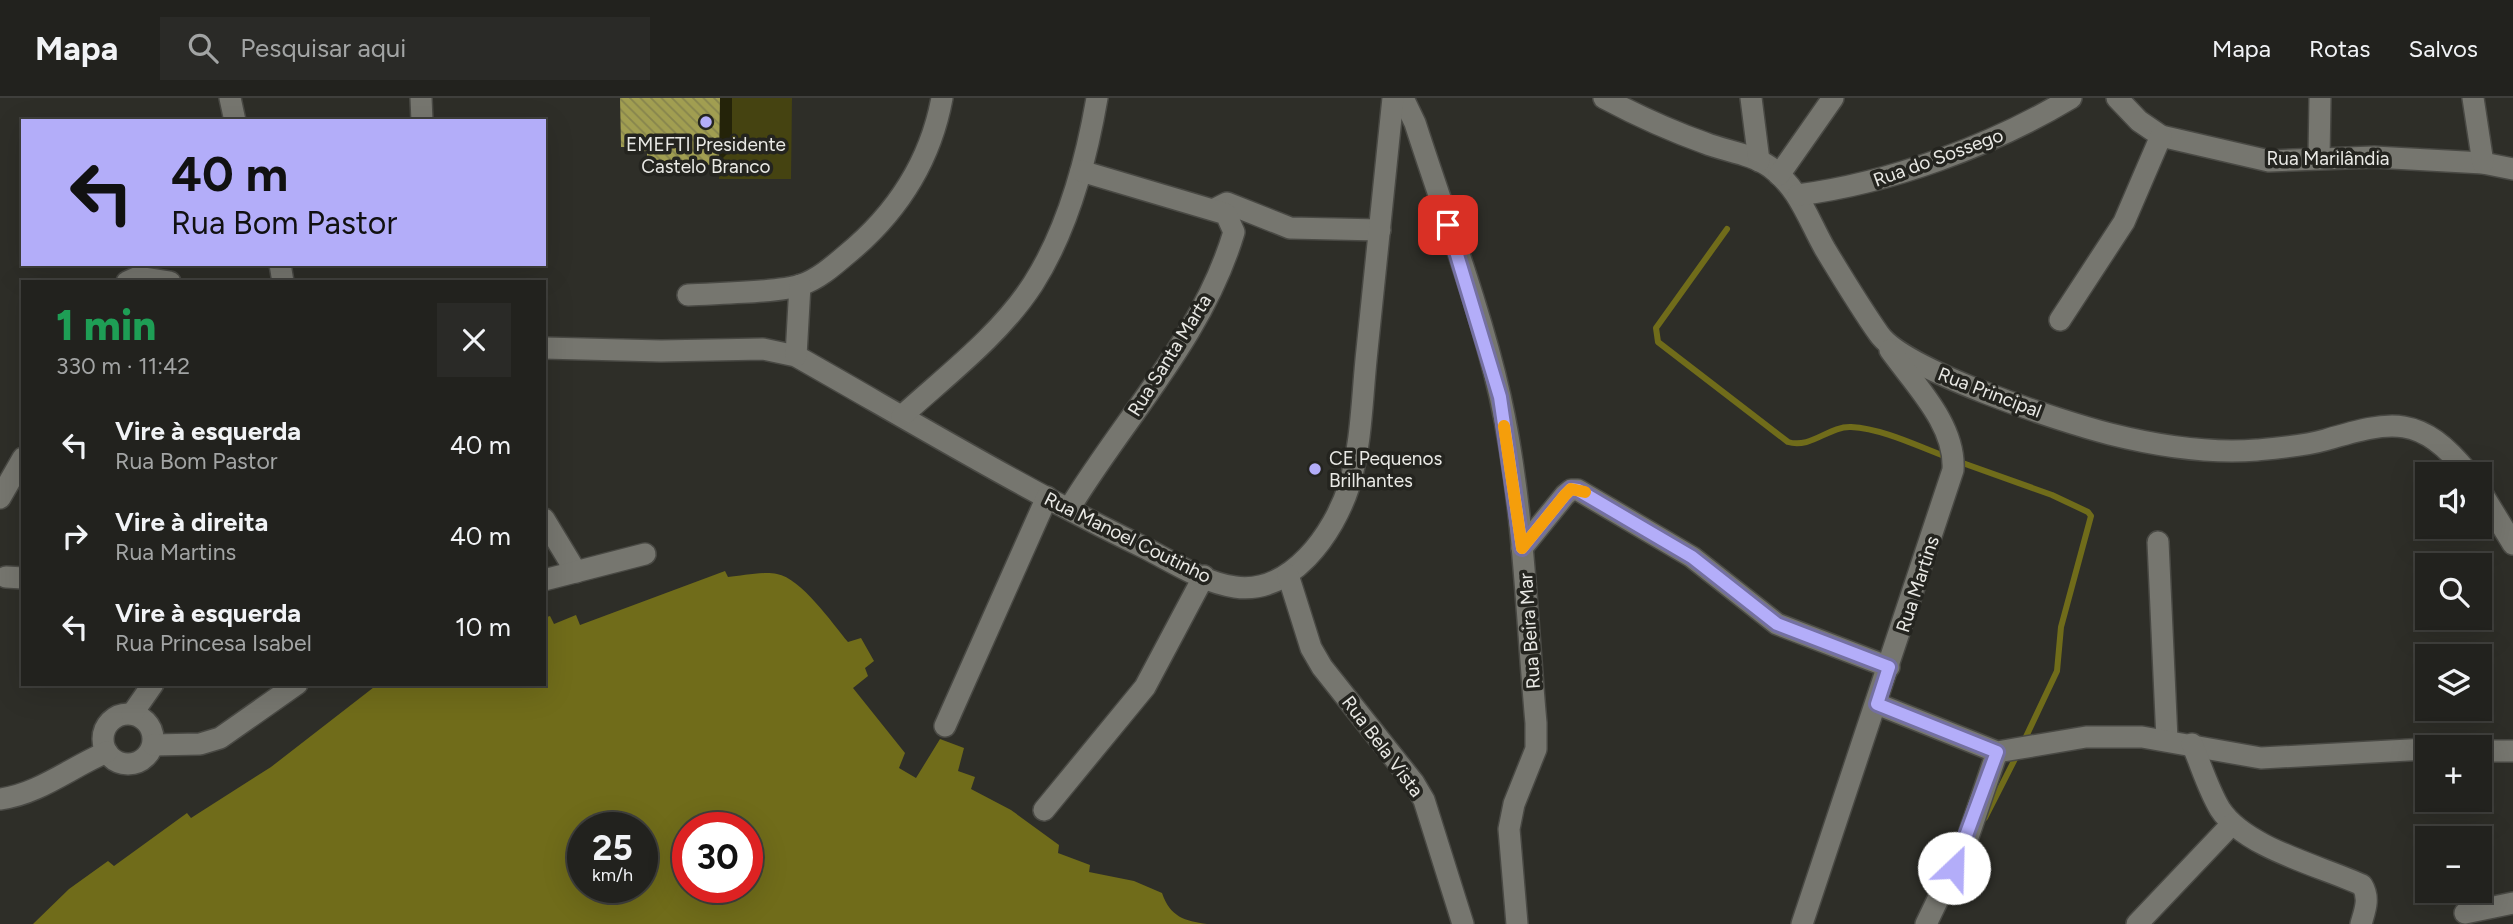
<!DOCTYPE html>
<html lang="pt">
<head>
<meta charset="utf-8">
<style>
	body { margin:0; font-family:Figtree,sans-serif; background:#2a2a27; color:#f1f3f6; height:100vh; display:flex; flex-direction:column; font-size:26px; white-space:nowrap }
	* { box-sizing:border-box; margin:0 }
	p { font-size:23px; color:#a2a4a4 }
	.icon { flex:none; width:38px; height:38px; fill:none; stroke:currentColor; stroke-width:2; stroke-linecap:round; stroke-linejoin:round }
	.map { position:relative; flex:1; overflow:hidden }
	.side { position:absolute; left:21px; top:182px; width:525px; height:406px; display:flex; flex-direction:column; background:#22221e; border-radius:0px; box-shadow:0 7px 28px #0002,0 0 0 2px #3f3f3c }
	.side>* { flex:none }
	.banner { position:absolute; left:21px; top:21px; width:525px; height:147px; border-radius:0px; box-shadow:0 7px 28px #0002,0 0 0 2px #3f3f3c; background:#b3adf9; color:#111; overflow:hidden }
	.buttons { position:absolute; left:2415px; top:364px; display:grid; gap:14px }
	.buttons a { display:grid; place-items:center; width:77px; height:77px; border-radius:0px; background:#22221e; box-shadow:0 7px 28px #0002,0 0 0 2px #3f3f3c; font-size:35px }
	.speed { position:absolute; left:567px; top:714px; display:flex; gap:14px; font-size:35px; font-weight:700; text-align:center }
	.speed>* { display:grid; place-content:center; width:91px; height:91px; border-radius:50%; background:#22221e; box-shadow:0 7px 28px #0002,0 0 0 2px #3f3f3c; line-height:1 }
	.speed small { font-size:18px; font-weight:400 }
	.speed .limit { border:10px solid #d22; background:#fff; color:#111 }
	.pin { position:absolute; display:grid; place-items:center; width:60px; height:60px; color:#fff; margin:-30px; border-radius:14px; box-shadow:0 4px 10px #0006 }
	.me { position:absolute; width:77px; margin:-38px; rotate:24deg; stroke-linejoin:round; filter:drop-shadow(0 0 5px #0008) }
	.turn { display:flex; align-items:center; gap:24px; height:147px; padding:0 35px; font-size:32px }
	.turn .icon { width:91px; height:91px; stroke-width:2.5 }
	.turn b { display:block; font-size:49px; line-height:60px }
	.round { display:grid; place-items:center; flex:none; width:74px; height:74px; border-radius:0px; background:#2a2a27 }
	.head { display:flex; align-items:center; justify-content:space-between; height:119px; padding:0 35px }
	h1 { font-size:42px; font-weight:800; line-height:52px; color:#1e9e55 }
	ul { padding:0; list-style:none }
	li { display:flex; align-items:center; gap:21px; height:91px; padding:0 35px }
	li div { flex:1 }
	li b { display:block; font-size:26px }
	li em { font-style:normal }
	header { display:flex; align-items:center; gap:42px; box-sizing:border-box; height:98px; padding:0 35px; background:#22221e; border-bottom:2px solid #3f3f3c }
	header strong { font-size:33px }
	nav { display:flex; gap:38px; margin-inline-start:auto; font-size:24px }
	.search { width:490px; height:63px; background:#2a2a27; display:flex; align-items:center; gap:18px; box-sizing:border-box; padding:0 24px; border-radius:0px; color:#a2a4a4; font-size:26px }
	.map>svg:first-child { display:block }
	.pitch { fill:#454311 }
	.water { fill:#706c1a; fill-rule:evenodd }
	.shadow { fill:#0007 }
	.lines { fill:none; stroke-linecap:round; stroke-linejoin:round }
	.stream { stroke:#706c1a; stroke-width:6 }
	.building { fill:url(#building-back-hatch) }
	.minor-casing { stroke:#494944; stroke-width:24 }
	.minor { stroke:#76766f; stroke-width:21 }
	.route-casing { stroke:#7470a2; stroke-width:18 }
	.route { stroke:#b3adf9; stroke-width:12 }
	.slow { stroke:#f59e0b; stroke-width:12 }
	.poi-dot { fill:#b3adf9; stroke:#24241f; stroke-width:2.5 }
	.labels { text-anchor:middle; stroke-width:7; stroke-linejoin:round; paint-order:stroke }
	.poi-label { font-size:19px; fill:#e9e9e5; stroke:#24241f }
	.street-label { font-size:19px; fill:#e9e9e5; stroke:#24241f }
</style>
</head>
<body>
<header>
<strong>Mapa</strong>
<div class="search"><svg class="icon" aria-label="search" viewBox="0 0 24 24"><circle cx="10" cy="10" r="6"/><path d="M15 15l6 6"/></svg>Pesquisar aqui</div>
<nav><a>Mapa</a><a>Rotas</a><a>Salvos</a></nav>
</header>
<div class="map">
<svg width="2513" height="826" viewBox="0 0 2513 826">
	<defs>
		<pattern id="building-back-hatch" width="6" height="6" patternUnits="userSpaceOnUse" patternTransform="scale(1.75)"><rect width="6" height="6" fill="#a19e51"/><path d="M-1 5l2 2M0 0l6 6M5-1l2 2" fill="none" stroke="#86844d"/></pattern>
	</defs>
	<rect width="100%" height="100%" fill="#2e2e28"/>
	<polygon class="pitch" points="720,0 792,0 791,81 719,81"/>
	<path class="water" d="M725,473L728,479C742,478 763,473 777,476C801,480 832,525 848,544L861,540L874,563L865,570L868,578L853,590L905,655L899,670L916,680L940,641L964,650L958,673L975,679L971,691L1011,712L1059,747L1058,755L1090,767L1089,774L1134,783L1162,795C1170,819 1185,823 1207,826H33L69,791L108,763L114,768L187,715L191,720L271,669L378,586H544V520L550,518L554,526L576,517L580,527ZM583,730H642V789H583ZM688,730H747V789H688Z"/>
	<polygon class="shadow" points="622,0 732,0 732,51 718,65"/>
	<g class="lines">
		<g class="stream">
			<path d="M1727,131L1656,230L1658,244L1788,344C1811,351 1829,328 1851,329C1884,331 1917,348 1947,359"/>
			<polyline points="1957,363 2052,397 2088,414 2091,418 2061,529 2057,573 2023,645"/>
			<polyline points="1985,720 2018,655"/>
		</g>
	</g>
	<polygon class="building" points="620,0 720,0 719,67 647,66 647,53 626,54 627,49 621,49"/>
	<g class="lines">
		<defs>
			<g id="minor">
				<polyline points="230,0 235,23"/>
				<polyline points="421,0 422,23"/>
				<path d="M1403,0L1415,25C1444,115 1479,206 1500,298C1524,405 1526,516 1536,625V651L1514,706L1509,731L1517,826"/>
				<path d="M1604,0C1636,17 1671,33 1705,45C1725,53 1752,56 1770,69C1799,90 1808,121 1825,151C1842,179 1860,209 1879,236C1905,273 2063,324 2110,336C2158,348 2207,356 2257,352C2279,350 2304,348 2325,342C2393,322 2420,316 2469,376"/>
				<polyline points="1751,0 1759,63"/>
				<polyline points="2117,0 2139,23 2161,38 2269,63 2374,59 2483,65 2513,71"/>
				<polyline points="2473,0 2483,65"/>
				<polyline points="2319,59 2320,0"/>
				<polyline points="1779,77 1833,0"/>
				<path d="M1798,97C1890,85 1991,48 2071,0"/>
				<polyline points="1215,111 1227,105 1290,130 1380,132"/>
				<polyline points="280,166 283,184"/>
				<polyline points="127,184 138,179 170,184"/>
				<path d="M688,197C716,195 777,195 801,187C818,181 832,169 846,157C896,116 930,65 942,0"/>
				<polyline points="2060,222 2124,124 2161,38"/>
				<path d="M544,250L661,253L763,251L796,258C911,323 1025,392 1143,449C1171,463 1204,485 1235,489C1291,497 1334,435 1349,388C1362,345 1362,297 1367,252C1376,168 1385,84 1393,0"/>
				<polyline points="796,258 800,187"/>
				<path d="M902,318C947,277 1000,237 1033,186C1068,131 1086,64 1097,0"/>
				<polyline points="2480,392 2513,446"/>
				<polyline points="0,400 23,360"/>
				<path d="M1069,411C1124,320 1203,239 1234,134L1226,116L1081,73"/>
				<polyline points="544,421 576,474"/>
				<polyline points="2158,444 2167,642"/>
				<polyline points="1522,450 1565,397 1571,392 1578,392 1692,459 1777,526 1889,569"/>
				<polyline points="1288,477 1311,550 1322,569 1414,685 1424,702 1463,826"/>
				<polyline points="6,479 23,480"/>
				<polyline points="544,482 645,456"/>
				<polyline points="1877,606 1997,654 2086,639 2142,639 2261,660 2427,651"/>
				<circle cx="128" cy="641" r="25"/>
				<polyline points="132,616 153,586"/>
				<polyline points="945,628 1047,399"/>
				<path d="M2192,646C2201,667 2208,691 2220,711C2245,750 2321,768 2362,787C2370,800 2365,812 2361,826"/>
				<polyline points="153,647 200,646 220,640 297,586"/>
				<polyline points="2480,653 2513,653"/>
				<path d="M0,701C39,696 71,669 107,654"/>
				<polyline points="1044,712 1145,589 1204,478"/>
				<polyline points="2465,815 2513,805"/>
				<path d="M1802,826L1953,372C1956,327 1915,287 1890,252"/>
				<polyline points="1926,826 1968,739 1997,654"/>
				<polyline points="2137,826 2232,726"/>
			</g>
		</defs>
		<use href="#minor" class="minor-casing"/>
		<use href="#minor" class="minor"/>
	</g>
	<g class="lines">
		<defs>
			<polyline id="route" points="1448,127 1500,299 1522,450 1565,397 1571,391 1578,392 1692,459 1777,526 1889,569 1877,606 1997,654 1954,770"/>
		</defs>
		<use href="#route" class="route-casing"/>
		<use href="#route" class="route"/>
		<polyline class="slow" points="1504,328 1522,450 1565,397 1571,391 1585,394"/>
	</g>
	<g class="poi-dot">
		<circle cx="706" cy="24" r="7"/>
		<circle cx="1315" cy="371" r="7"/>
	</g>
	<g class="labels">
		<g class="poi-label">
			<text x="706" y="53">EMEFTI Presidente<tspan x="706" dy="22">Castelo Branco</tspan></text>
			<text x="1329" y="367" text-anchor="start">CE Pequenos<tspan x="1329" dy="22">Brilhantes</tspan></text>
		</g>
		<g class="street-label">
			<text transform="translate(1938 59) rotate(-20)" y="7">Rua do Sossego</text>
			<text x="2328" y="67">Rua Marilândia</text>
			<text transform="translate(1169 257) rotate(-58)" y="7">Rua Santa Marta</text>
			<text transform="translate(1990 294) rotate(21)" y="7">Rua Principal</text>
			<text transform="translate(1128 439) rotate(26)" y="7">Rua Manoel Coutinho</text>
			<text transform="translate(1917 486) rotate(-72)" y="7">Rua Martins</text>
			<text transform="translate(1529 533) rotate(-94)" y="7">Rua Beira Mar</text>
			<text transform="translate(1383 648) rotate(53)" y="7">Rua Bela Vista</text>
		</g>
	</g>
</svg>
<div class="buttons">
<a><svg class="icon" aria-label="sound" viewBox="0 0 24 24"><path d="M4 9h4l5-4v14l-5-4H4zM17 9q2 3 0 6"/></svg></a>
<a><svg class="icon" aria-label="search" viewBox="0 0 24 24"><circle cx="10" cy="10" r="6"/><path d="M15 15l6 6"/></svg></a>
<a><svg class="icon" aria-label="layers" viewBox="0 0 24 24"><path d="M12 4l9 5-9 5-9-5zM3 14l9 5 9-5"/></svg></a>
<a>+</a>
<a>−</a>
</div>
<div class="speed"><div>25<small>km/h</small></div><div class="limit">30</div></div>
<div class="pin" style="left:1448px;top:127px;background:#d93025"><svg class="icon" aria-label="arrive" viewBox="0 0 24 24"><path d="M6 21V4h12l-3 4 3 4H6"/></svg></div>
<svg class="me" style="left:1954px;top:770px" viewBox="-20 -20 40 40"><circle r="19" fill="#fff"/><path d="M0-13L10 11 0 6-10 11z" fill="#b3adf9"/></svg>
<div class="banner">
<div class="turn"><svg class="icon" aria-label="left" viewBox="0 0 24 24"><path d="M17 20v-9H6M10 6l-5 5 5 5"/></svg><div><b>40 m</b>Rua Bom Pastor</div></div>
</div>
<section class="side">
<div class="head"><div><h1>1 min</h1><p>330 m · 11:42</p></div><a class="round"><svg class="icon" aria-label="close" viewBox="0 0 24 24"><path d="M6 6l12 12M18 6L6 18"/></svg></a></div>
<ul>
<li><svg class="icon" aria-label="left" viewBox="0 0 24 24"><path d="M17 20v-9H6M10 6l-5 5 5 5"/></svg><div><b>Vire à esquerda</b><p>Rua Bom Pastor</p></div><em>40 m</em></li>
<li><svg class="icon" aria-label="right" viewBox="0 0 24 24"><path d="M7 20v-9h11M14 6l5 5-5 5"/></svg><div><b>Vire à direita</b><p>Rua Martins</p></div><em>40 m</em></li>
<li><svg class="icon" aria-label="left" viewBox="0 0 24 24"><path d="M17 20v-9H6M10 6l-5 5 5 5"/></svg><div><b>Vire à esquerda</b><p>Rua Princesa Isabel</p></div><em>10 m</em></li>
</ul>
</section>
</div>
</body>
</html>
